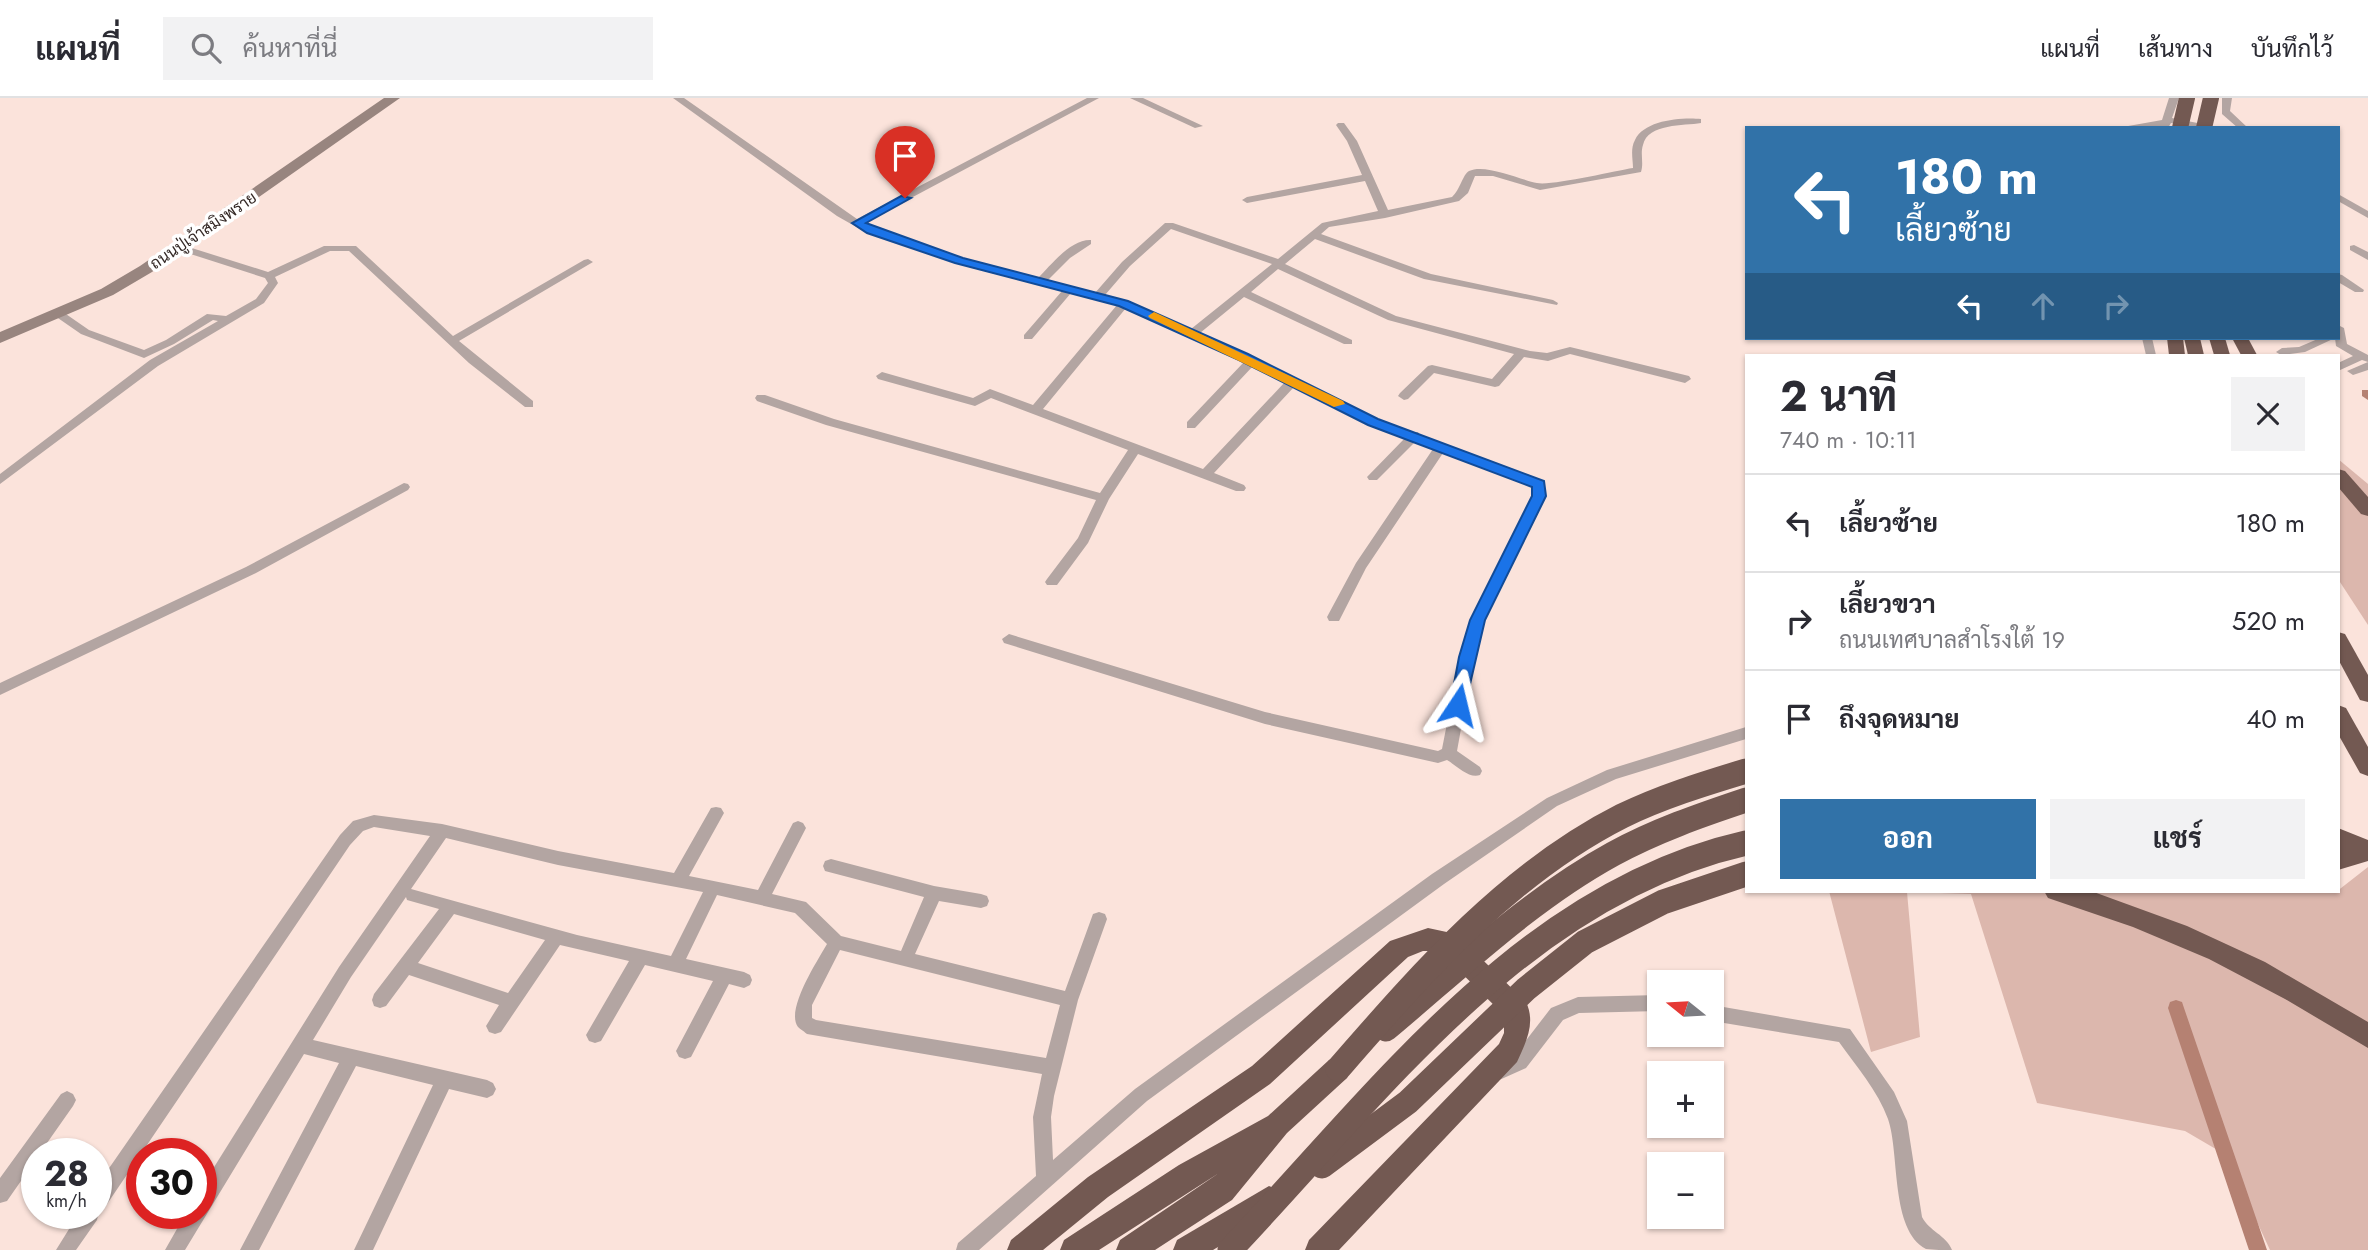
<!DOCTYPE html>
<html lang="th">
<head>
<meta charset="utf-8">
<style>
	body { margin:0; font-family:Jost,Sarabun,sans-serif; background:#f2f2f3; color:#2b2b33; height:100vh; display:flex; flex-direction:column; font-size:26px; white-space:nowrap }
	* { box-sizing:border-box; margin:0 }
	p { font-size:23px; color:#7c7c81 }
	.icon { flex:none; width:38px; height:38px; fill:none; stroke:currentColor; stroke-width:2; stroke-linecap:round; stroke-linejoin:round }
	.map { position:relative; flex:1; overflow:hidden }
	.sheet { position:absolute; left:1745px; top:256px; width:595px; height:539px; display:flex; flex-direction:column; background:#fff; border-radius:0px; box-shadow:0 2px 5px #0004 }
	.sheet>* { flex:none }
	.top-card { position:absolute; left:1745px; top:28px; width:595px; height:214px; border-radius:0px; box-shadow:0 2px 5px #0004; background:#3172a8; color:#fff; overflow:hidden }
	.needle { width:46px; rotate:288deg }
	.fabs { position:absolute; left:1647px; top:872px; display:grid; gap:14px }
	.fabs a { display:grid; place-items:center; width:77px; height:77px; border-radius:0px; background:#fff; box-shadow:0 2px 5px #0004; font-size:35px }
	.speed { position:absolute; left:21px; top:1040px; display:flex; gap:14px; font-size:35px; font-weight:700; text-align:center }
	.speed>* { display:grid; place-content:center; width:91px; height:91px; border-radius:50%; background:#fff; box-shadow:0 2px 5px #0004; line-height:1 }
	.speed small { font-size:18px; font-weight:400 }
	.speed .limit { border:10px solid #d22; background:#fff; color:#111 }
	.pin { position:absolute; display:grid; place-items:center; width:60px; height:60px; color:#fff; margin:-72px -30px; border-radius:50% 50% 50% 0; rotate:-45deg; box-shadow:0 0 7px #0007 }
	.pin .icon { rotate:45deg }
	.me { position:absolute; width:77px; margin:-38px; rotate:10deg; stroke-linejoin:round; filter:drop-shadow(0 0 5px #0008) }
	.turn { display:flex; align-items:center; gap:24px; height:147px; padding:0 35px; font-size:32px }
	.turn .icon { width:91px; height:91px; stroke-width:2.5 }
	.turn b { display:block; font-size:49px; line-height:60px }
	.lanes { display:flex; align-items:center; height:66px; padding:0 35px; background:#0003; justify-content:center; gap:35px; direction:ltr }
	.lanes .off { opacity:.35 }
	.round { display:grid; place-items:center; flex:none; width:74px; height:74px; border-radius:0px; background:#f2f2f3 }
	.overview { display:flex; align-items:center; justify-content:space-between; height:119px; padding:0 35px }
	h1 { font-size:42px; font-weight:700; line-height:52px }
	.cta { display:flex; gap:14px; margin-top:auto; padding:14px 35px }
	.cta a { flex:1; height:80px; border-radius:0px; background:#3172a8; color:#fff; font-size:28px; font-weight:700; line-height:80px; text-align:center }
	.cta a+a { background:#f2f2f3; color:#2b2b33 }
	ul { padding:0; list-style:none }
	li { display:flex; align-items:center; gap:21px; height:98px; padding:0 35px; border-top:2px solid #e1e1e2 }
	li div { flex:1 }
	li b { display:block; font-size:26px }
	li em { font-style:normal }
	header { display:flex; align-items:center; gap:42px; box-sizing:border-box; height:98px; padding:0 35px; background:#fff; border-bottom:2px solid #e1e1e2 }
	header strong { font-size:33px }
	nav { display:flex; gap:38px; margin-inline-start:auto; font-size:24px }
	.search { width:490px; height:63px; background:#f2f2f3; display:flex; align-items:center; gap:18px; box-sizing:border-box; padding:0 24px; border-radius:0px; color:#7c7c81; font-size:26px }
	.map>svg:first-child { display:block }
	.green { fill:#dcb7ad }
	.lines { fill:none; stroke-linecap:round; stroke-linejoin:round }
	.canal { fill:#b58172; fill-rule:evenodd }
	.street { fill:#b3a5a2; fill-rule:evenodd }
	.secondary { fill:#98857f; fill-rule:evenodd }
	.highway { fill:#735952; fill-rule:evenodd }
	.highway-bridge-far1 { stroke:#735952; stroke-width:16 }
	.highway-bridge { stroke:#735952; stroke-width:25 }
	.route { fill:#1a73e8; stroke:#114b97; stroke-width:2 }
	.slow { fill:#f59e0b }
	.labels { text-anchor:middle; stroke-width:7; stroke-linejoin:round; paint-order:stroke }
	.far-street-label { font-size:16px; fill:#342926; stroke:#fff }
</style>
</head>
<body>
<header>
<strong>แผนที่</strong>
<div class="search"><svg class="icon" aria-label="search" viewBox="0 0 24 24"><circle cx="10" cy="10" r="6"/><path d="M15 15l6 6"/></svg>ค้นหาที่นี่</div>
<nav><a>แผนที่</a><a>เส้นทาง</a><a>บันทึกไว้</a></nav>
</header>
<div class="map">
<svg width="2368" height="1152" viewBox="0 0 2368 1152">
	<rect width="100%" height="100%" fill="#fbe3db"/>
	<g class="green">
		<polygon points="2338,361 2368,386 2368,527 2338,481"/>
		<polygon points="2368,769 2368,1152 2270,1152 2226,1057 2185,1033 2037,1005 1971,796 1907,794 1920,939 1871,954 1829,793 2336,794"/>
	</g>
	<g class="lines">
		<g class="canal">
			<polygon points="2362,292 2368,292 2368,302 2362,298"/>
			<polygon points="2176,902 2182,904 2184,910 2267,1152 2249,1152 2168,910 2170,904"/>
		</g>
		<g class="street">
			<path d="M673,0H684L857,121L1087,0H1099L864,125L875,131L977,165L1038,180C1051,167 1071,141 1091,142V146L1070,160L1047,183L1095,195L1122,164L1165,125H1173L1278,161L1322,125L1378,113L1365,83L1247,105L1242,102L1247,99L1362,77L1347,43L1336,27L1338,25H1344L1357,43L1388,112L1452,99C1460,92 1463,76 1469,73C1485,65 1521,82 1537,85C1552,88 1614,73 1633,70C1633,61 1630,51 1635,42C1644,22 1682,19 1701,21V25C1684,28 1648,25 1643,47C1640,56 1644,65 1641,74L1540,92L1493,78H1475L1468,95L1459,103L1385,120L1329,129L1321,136L1431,176L1553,202L1558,205L1557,207L1424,181L1315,141L1285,166L1396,218L1530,253L1547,255L1570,249L1689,278L1691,281L1685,285L1570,256L1548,263L1524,259L1499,288L1495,289L1434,275L1408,301L1404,302L1398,298L1400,295L1428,268L1432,267L1492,281L1514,256L1388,222L1278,171L1251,194L1352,242V246H1344L1244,199L1200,235L1377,321L1411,334H1418L1420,337L1543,383L1545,398L1485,522L1474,559L1457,653L1480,669L1482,673L1480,677C1469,681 1457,668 1447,662L1438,665L1265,626L1004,545L1002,541L1009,536L1265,614L1438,653L1442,651L1460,559L1471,522L1533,398V388L1443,355L1366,470L1339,523H1329L1327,519L1356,465L1433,351L1415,344L1377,382H1369L1367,379L1405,340L1369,327L1294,289L1214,375L1244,387L1246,390L1244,393H1236L1138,356L1109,401L1088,445L1057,487H1047L1045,484L1047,481L1078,440L1096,402L826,327L757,303L755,300L757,297H765L834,321L1100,395L1128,352L991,300L975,308L878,281L876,278L882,274L973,300L990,291L1033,307L1117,207L1071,195L1032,241H1024V237L1062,193L969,169L867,135L837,118ZM1171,131L1272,166L1191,231L1128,203L1105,197L1130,168ZM1126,210L1244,264L1187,324V330H1195L1253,268L1285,284L1203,371L1043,311Z"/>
			<polygon points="1130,0 1143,0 1203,28 1195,30"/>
			<polygon points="2169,0 2179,0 2172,20 2223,30 2199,30 2171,25 2168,30 2162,30 2160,28 2117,30 2162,22"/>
			<polygon points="2222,0 2232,0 2230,13 2248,30 2238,30 2222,16"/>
			<polygon points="2338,96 2368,113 2368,120 2338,103"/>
			<polygon points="179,146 268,174 324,148 356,148 453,238 584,162 588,161 593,164 459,243 533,303 533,309 525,309 469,265 349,153 330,153 275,179 278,185 264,205 158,268 0,386 0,376 150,262 218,223 213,222 174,246 144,260 81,236 55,218 55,214 63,214 89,232 144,252 166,242 207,216 226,218 256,201 268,185 265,180 175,151 174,149"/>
			<polygon points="2354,147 2368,154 2368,162 2350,152 2350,148"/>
			<polygon points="2338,176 2342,177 2364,192 2363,194 2355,194 2338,184"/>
			<polygon points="2338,227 2344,230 2347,246 2368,257 2368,272 2353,277 2347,273 2368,264 2362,262 2338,273 2338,265 2353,258 2336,248 2335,240 2338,240"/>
			<polygon points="2142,240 2152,240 2156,257 2146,257"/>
			<polygon points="2320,240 2335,240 2305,254 2281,257 2276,254 2282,250 2299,249"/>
			<polygon points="404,385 408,386 410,389 408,392 256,475 0,597 0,585 246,469"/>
			<path d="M1746,629V641L1616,681L1557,708L1444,786L1147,1003L979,1152H956L958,1145L1036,1078L1033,1019L1042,976L807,936C806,935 799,930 798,929C785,912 818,862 827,846L795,815L717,797L686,861L744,874L750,877L752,882L750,887L744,890L729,886L691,959L685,961L679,959L676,953L713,883L645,867L601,943L595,945L589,943L586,937L629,863L560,847L501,934L495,936L489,934L486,928L499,907L409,877L386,908L380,910L374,908L372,902L374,896L439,811L407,802L406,799L351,879L313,942L487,982L493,985L496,991L493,997L487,1000L449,991L373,1152H354L433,987L356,968L259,1152H240L339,965L304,956L185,1152H165L186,1115H201V1090L339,869L430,738L374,729L363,733L350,747L103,1112L99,1113L97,1122L76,1152H56L79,1115H96V1089L340,737L353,723L374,717L442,726L558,753L674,775L711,710L716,709L721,710L724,715L689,778L758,792L793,725L798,723L803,725L806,730L772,796L806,804L841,838L901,853L924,799L825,773L823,768L825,763L831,761L934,788L981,796L987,798L989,803L987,808L981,810L939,803L915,856L1065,893L1093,816L1099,814L1105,816L1107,821L1078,902L1054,998L1051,1019L1053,1062L1135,991L1432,776L1547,700L1607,672ZM446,740L558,767L703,794L671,858L577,837L411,791ZM454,816L545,842L508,895L418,865ZM840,852L1060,907L1046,960L816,922L812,920V907Z"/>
			<polygon points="1659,897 1659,913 1579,915 1563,922 1526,970 1497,983 1491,981 1488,975 1491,969 1514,958 1551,910 1578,899"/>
			<path d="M1712,907L1850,931L1894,994L1907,1023L1922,1119C1929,1133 1946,1137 1952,1152C1945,1152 1933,1152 1926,1151C1890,1132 1900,1056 1888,1021C1878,993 1856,968 1839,944L1712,923Z"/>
			<polygon points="67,993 73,996 76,1002 73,1008 40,1055 37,1055 37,1060 7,1103 0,1105 0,1080 61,996"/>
		</g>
		<polygon class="secondary" points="384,0 400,0 152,174 113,197 0,245 0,234 101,191 140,168"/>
		<g class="highway">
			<polygon points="2167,240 2183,240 2185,257 2169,257"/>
			<polygon points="2184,240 2200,240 2204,257 2188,257"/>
			<polygon points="2209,240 2225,240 2230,257 2214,257"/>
			<polygon points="2232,240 2248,240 2257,257 2241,257"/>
			<polygon points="2338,371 2345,373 2368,399 2368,418 2361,416 2338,389"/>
			<polygon points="2338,534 2345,536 2368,577 2368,604 2360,602 2338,561"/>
			<polygon points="2338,607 2346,610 2368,649 2368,678 2360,675 2338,636"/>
			<polygon points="2338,730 2368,742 2368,763 2338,772"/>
			<polygon points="2044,793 2091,793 2187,828 2265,864 2368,924 2368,950 2285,901 2209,861 2133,829 2048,800"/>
			<path d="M1428,830L1456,836L1526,904C1536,925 1526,944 1517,964L1339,1152H1305L1309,1142L1499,946L1504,935V917L1439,853H1423L1408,859L1270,986L1108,1099L1043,1152H1007L1011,1142L1088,1079L1252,968L1390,843Z"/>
			<polygon points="1338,958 1347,962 1351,971 1347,980 1287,1035 1232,1102 1155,1152 1116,1152 1120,1142 1219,1075 1099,1152 1060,1152 1064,1142 1179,1067 1268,1018 1329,962"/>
			<polygon points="1269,1088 1279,1092 1283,1102 1279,1112 1213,1152 1173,1152 1177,1142"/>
		</g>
		<g class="highway-bridge-far1">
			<polyline points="2180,30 2187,0"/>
			<polyline points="2204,30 2211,0"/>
		</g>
		<g class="highway-bridge">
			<path d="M1386,931C1459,870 1529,802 1613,756C1655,733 1701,717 1746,702"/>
			<path d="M1338,971C1421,876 1507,776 1622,718C1661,699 1703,686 1746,673"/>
			<polyline points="1322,1068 1408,1004 1526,891 1585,844 1663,804 1746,776"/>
			<path d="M1230,1152C1378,996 1524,795 1746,745"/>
		</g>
	</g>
	<polygon class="route" points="901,98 911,100 866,125 963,160 1128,203 1248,256 1378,321 1544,383 1546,398 1485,522 1464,612 1452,612 1450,607 1459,559 1470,522 1532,398 1532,389 1368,327 1239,262 1119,208 955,165 867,135 852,125"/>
	<polygon class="slow" points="1154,214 1343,303 1345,306 1334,309 1150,220 1148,218"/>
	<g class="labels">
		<g class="far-street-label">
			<text transform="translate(203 132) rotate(-34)" y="6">ถนนปู่เจ้าสมิงพราย</text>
		</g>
	</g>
</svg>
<div class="fabs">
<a><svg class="needle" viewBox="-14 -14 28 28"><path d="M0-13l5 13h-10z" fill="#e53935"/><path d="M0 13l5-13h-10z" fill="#7c7c81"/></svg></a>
<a>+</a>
<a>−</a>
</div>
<div class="speed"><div>28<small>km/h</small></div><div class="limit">30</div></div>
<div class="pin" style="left:905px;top:100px;background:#d93025"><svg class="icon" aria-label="arrive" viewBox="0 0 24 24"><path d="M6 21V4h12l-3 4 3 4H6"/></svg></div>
<svg class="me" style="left:1458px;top:607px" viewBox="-20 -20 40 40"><path d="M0-17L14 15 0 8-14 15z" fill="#1a73e8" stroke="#fff" stroke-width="4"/></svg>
<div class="top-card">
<div class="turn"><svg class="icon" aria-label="left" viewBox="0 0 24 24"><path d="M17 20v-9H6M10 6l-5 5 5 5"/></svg><div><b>180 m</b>เลี้ยวซ้าย</div></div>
<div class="lanes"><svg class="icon" aria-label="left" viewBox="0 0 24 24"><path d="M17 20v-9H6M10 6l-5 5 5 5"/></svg><svg class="icon off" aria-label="ahead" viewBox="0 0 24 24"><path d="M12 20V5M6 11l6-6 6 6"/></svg><svg class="icon off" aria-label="right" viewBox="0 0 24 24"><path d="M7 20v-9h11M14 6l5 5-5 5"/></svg></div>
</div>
<section class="sheet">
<div class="overview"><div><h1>2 นาที</h1><p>740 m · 10:11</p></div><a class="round"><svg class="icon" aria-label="close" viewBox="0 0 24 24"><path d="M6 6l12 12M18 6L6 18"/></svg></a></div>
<ul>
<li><svg class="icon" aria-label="left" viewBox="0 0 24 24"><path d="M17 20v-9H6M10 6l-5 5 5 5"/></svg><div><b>เลี้ยวซ้าย</b></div><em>180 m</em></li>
<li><svg class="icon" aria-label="right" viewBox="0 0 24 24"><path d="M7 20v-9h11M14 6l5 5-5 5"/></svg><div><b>เลี้ยวขวา</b><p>ถนนเทศบาลสำโรงใต้ 19</p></div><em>520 m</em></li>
<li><svg class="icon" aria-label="arrive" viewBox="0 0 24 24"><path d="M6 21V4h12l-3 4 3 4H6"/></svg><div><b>ถึงจุดหมาย</b></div><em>40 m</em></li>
</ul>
<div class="cta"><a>ออก</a><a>แชร์</a></div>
</section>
</div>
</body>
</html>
